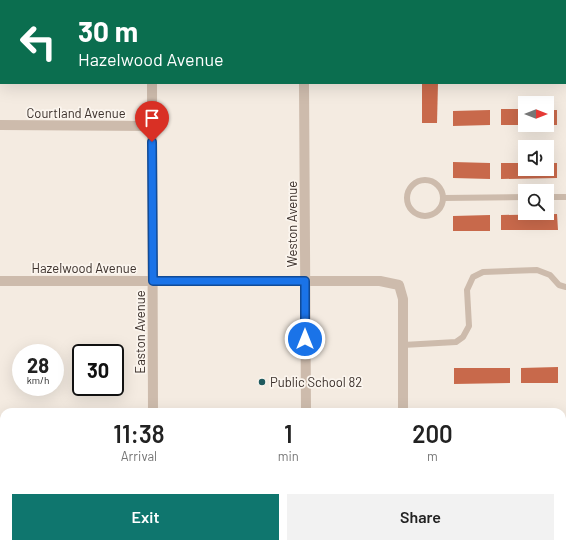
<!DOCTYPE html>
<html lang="en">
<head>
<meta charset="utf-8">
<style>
	body { margin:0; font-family:Barlow,sans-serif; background:#f2f2f2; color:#222; height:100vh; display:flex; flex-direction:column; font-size:15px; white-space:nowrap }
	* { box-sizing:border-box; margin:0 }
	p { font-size:13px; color:#767676 }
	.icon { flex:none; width:22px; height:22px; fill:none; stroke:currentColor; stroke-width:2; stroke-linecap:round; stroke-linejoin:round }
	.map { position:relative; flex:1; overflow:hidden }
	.details { position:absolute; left:0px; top:408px; width:566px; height:140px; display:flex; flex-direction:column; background:#fff; border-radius:12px 12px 0 0; box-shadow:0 4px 16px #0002 }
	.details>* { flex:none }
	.guide { position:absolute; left:0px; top:0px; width:566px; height:84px; box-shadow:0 4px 16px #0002; background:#0b6e4f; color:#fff; overflow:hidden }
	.needle { width:26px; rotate:90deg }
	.tools { position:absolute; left:518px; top:96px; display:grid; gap:8px }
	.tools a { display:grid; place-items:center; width:36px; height:36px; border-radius:0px; background:#fff; box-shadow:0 4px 16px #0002; font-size:20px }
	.speed { position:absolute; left:12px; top:344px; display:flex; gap:8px; font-size:20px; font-weight:700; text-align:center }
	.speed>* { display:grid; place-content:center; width:52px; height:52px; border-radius:50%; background:#fff; box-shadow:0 4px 16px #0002; line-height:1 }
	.speed small { font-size:10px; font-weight:400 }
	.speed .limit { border:2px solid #111; border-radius:6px; background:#fff; color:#111 }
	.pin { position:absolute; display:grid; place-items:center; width:34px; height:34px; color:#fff; margin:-41px -17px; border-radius:50% 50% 50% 0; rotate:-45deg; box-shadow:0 0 4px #0007 }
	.pin .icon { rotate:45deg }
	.me { position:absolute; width:44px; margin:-22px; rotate:0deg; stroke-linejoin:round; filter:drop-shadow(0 0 3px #0008) }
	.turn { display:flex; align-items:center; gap:14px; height:84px; padding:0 12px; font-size:18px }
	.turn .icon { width:52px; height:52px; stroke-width:2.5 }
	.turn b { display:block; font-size:28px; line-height:34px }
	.eta { display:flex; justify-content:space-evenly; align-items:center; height:68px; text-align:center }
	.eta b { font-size:24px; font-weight:600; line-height:28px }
	.cta { display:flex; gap:8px; margin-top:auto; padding:8px 12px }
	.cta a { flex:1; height:46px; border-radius:0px; background:#0f766e; color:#fff; font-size:16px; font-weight:600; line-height:46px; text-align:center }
	.cta a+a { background:#f2f2f2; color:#222 }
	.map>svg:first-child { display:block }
	.building { fill:#c8694b }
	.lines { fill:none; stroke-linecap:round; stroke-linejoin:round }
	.lane { stroke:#cdbbac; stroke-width:6 }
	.street { stroke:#cdbbac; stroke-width:10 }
	.route-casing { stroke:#114b97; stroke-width:10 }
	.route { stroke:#1a73e8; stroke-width:7 }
	.poi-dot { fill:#1f5a5e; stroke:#fbf5ee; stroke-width:1.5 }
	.labels { text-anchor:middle; stroke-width:3.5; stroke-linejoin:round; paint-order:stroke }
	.street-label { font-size:13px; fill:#3b302b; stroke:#fbf5ee }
	.poi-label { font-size:13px; fill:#3b302b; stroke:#fbf5ee; text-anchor:start }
</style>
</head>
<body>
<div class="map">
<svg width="566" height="548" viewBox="0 0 566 548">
	<rect width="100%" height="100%" fill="#f4ebe1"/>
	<g class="building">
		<polygon points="422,83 438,83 437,123 422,123"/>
		<rect x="501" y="109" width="24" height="16"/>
		<polygon points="490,110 490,125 453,126 453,111"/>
		<rect x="547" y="110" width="10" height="15"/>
		<polygon points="453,162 490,163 490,179 453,178"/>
		<polygon points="501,163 525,163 525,169 547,169 547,163 557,163 557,178 501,179"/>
		<polygon points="557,214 558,230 501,230 501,215"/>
		<polygon points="490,215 490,231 453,231 453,216"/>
		<polygon points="558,367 558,383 521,383 521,368"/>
		<polygon points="454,368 510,368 510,383 454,384"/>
	</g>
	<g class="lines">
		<g class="lane">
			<polyline points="458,0 458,1"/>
			<circle cx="425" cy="198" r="18"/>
			<polyline points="547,197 566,197"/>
			<polyline points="444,198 525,197"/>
			<polyline points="403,345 456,342 463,337 469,326 467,290 473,277 483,272 537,270 550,275 559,285 566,287"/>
		</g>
		<g class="street">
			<polyline points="151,0 151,1"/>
			<polyline points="304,0 304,1"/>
			<polyline points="405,0 405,1"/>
			<polyline points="152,83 153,412"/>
			<polyline points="304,83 306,412"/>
			<polyline points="0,125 152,126"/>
			<polyline points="0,281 380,281 399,285 403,299 403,412"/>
			<polyline points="0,451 4,451"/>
			<polyline points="154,544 154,548"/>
			<polyline points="306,544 306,548"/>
			<polyline points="404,544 404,548"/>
		</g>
	</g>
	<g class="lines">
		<defs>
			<polyline id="route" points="152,142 153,281 305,281 305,339"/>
		</defs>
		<use href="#route" class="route-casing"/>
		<use href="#route" class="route"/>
	</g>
	<circle class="poi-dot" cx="262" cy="382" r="4"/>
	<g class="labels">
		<g class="street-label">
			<text x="76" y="118">Courtland Avenue</text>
			<text transform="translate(292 224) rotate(-90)" y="5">Weston Avenue</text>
			<text x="84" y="273">Hazelwood Avenue</text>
			<text transform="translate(140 332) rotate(-90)" y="5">Easton Avenue</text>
		</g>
		<g class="poi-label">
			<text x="270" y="387">Public School 82</text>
		</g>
	</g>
</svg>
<div class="tools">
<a><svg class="needle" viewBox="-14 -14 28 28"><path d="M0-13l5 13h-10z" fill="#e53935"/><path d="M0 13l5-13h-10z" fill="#767676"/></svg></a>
<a><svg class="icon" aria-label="sound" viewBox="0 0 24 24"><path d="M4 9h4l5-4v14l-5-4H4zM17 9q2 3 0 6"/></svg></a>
<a><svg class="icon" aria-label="search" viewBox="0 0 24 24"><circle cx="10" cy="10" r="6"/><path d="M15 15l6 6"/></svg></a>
</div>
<div class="speed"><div>28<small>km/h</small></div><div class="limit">30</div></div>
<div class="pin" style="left:152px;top:142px;background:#d93025"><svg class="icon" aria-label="arrive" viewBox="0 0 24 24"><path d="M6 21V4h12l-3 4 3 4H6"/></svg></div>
<svg class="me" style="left:305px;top:339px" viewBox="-20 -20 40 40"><circle r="17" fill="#1a73e8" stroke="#fff" stroke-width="3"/><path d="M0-11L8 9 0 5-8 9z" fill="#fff"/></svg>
<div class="guide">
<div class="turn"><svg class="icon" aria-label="left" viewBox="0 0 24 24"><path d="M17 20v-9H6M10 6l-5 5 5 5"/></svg><div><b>30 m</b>Hazelwood Avenue</div></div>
</div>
<section class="details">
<div class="eta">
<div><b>11:38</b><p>Arrival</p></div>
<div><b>1</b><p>min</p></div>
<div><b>200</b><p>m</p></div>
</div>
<div class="cta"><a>Exit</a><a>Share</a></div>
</section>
</div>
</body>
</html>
